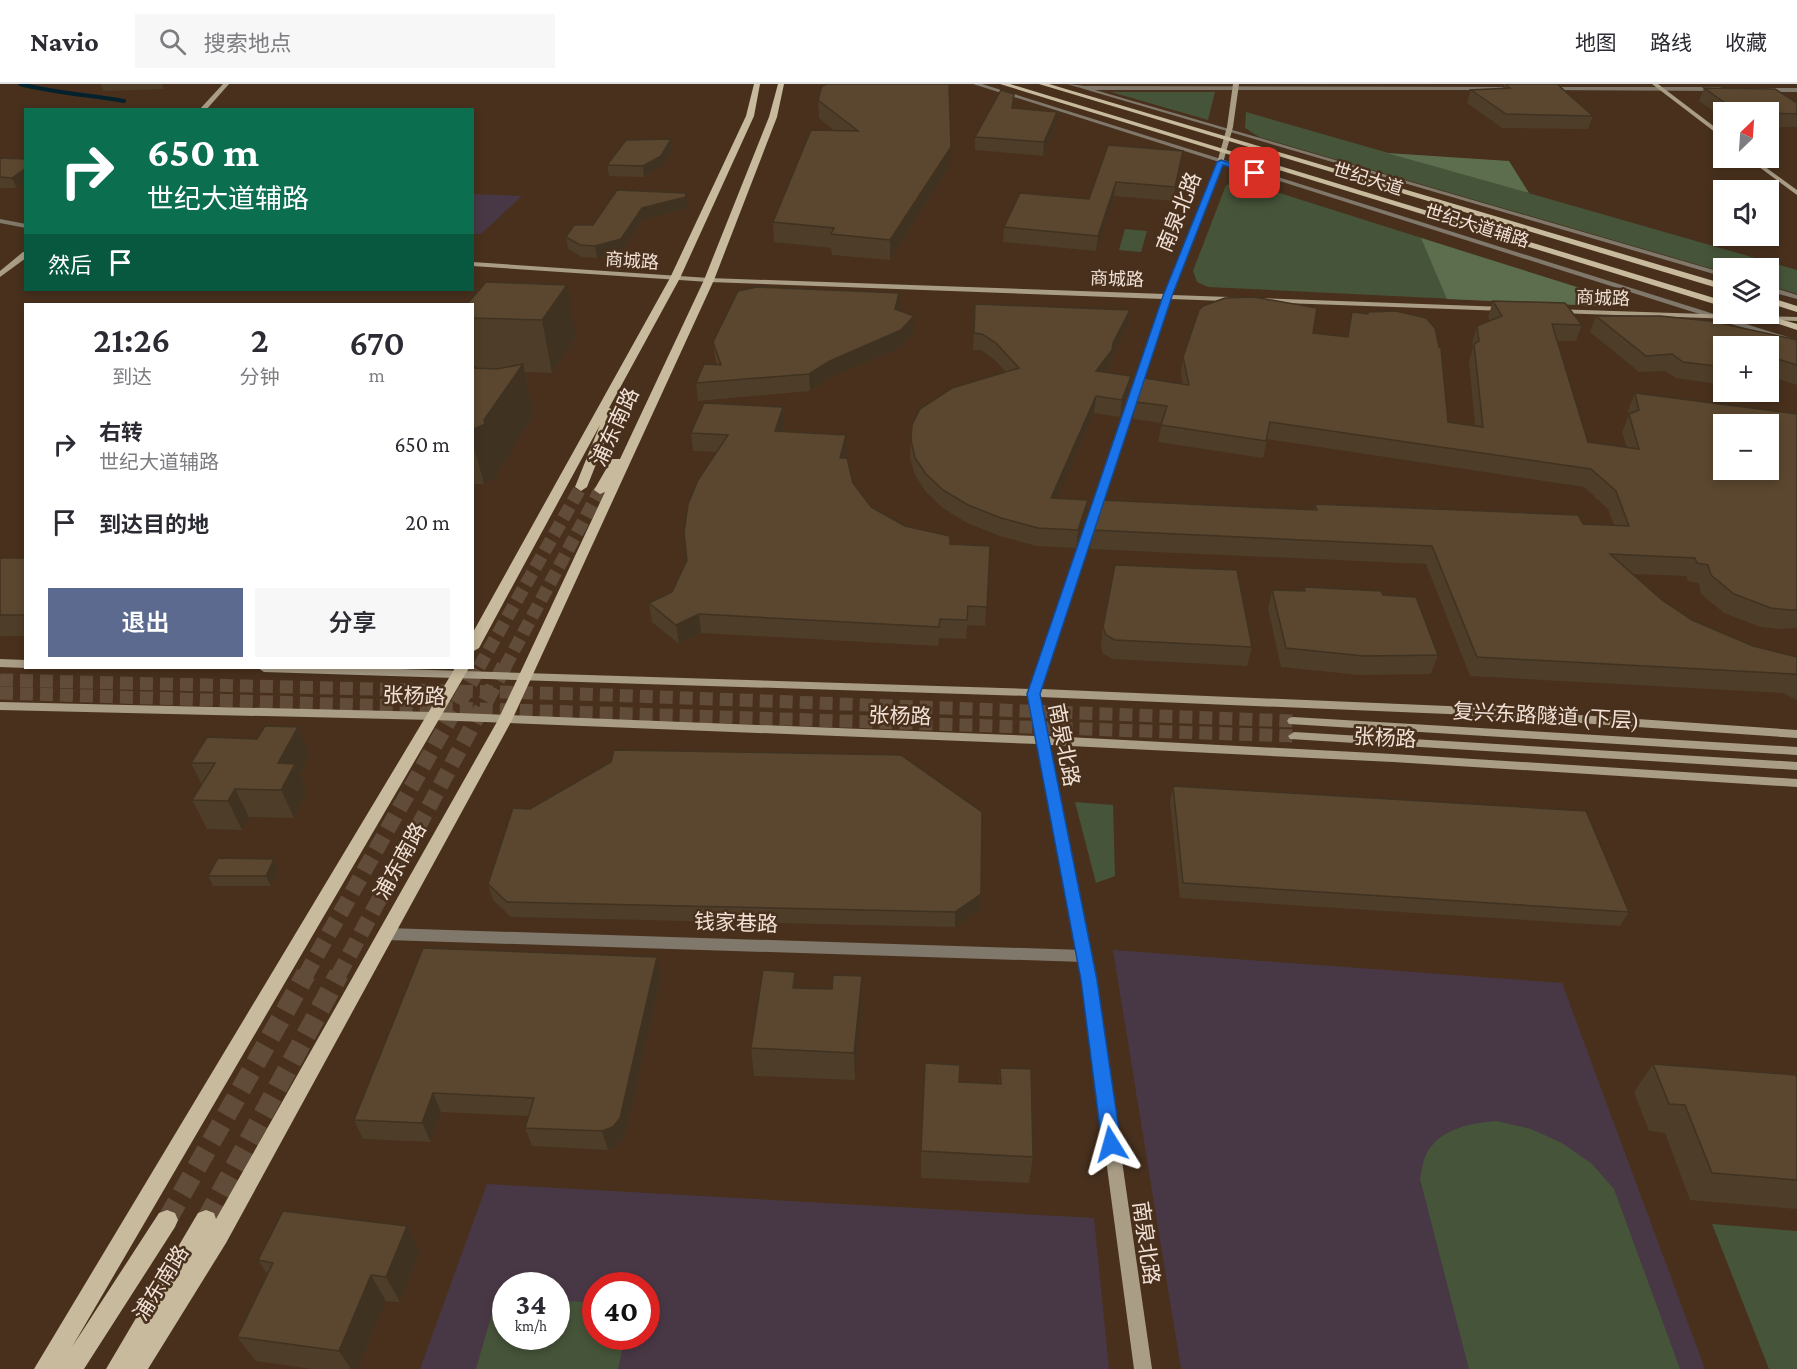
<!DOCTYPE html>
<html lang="zh">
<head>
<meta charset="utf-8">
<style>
	body { margin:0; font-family:"Crimson Pro","Noto Sans SC",serif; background:#f7f7f7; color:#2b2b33; height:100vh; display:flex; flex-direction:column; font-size:22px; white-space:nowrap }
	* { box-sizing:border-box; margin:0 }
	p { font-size:20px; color:#7c7c81 }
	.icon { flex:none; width:33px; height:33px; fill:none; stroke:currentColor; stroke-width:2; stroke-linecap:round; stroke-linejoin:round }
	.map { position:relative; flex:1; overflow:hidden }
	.side { position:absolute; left:24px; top:219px; width:450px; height:366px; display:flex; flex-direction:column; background:#fff; border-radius:0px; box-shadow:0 3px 9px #0003 }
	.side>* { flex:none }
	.banner { position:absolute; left:24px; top:24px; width:450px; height:183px; border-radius:0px; box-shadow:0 3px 9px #0003; background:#0b6e4f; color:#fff; overflow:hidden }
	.needle { width:39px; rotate:25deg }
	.controls { position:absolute; left:1713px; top:18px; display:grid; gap:12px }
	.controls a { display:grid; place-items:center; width:66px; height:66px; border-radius:0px; background:#fff; box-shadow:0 3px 9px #0003; font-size:30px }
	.speed { position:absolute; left:492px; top:1188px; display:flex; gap:12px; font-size:30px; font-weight:700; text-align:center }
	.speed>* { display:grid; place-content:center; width:78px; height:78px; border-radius:50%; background:#fff; box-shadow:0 3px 9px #0003; line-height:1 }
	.speed small { font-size:15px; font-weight:400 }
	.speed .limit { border:9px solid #d22; background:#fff; color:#111 }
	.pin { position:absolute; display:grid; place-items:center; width:51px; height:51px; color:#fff; margin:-26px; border-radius:12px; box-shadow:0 3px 9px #0006 }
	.me { position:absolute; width:66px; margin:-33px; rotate:352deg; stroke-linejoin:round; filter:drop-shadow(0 0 4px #0008) }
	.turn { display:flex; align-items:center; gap:21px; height:126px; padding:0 24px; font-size:27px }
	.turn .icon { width:78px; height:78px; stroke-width:2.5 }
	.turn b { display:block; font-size:42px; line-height:51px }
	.then { display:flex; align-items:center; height:57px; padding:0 24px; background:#0003; gap:12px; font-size:22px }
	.eta { display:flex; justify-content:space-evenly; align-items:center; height:102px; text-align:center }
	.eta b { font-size:36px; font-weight:600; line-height:42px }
	.primary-button { display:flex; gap:12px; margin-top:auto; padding:12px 24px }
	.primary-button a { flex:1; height:69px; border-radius:0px; background:#5b6a8e; color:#fff; font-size:24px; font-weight:600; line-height:69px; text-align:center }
	.primary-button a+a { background:#f7f7f7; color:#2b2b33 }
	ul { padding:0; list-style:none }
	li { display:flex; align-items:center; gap:18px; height:78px; padding:0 24px }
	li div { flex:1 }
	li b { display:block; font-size:22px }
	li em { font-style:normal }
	header { display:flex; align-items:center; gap:36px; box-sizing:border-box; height:84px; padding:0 30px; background:#fff; border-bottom:2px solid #e1e1e2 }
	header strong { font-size:28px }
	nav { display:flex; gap:33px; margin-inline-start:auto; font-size:21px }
	.search { width:420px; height:54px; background:#f7f7f7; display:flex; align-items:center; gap:15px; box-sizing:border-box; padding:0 21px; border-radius:0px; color:#7c7c81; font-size:22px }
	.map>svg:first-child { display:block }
	.education { fill:#483845; fill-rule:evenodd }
	.green { fill:#465439 }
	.forest { fill:#5d6e4f }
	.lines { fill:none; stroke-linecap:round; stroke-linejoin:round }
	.stream { stroke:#04222d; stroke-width:4 }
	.secondary-tunnel { stroke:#614b39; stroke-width:13; stroke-dasharray:13 7; stroke-linecap:butt }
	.primary-tunnel-far2 { stroke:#614b39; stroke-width:13; stroke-dasharray:13 6; stroke-linecap:butt }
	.primary-tunnel-far1 { stroke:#614b39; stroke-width:16; stroke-dasharray:16 8; stroke-linecap:butt }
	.primary-tunnel { stroke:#614b39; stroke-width:20; stroke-dasharray:20 10; stroke-linecap:butt }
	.street { fill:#80786a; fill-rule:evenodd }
	.secondary { fill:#a99d86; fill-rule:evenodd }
	.primary { fill:#c8ba9c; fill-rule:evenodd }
	.wall { fill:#4e3d28 }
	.shaded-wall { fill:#403221 }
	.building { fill:#5b472f; stroke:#403221; stroke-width:1.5; fill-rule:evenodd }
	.route { fill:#1a73e8; stroke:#114b97; stroke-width:1.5 }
	.labels { text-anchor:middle; stroke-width:5; stroke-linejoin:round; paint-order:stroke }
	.far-street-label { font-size:18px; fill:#f1e1d6; stroke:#48301d }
	.street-label { font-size:21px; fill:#f1e1d6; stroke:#48301d }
</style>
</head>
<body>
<header>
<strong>Navio</strong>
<div class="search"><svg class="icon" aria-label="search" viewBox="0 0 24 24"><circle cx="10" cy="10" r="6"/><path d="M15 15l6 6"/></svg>搜索地点</div>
<nav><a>地图</a><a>路线</a><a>收藏</a></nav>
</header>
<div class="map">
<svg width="1797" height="1285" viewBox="0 0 1797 1285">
	<rect width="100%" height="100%" fill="#48301d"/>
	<g class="education">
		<polygon points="473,110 522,112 481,150 473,150"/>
		<polygon points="1113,866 1562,899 1705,1285 1181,1285"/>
		<path d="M487,1100L1094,1134L1109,1285H420ZM506,1202H556V1252H506ZM596,1202H646V1252H596Z"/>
	</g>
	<g class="green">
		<polygon points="1111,8 1215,8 1208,36"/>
		<polygon points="1246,28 1797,186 1797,210 1769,201 1768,184 1724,184 1723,188 1259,53 1245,44"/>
		<polygon points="1237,98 1251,100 1602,211 1616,219 1600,222 1208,203 1197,198 1193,187 1226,101"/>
		<polygon points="1125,145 1147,147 1141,168 1119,166"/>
		<polygon points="1075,718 1113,721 1115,792 1096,799"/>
		<path d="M1496,1037L1531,1045L1562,1059L1592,1080L1614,1105L1680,1285H1469L1420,1095C1422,1086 1423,1074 1428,1067C1442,1044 1472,1039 1496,1037Z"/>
		<polygon points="1712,1140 1797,1147 1797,1285 1769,1285"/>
		<polygon points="497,1212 505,1213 506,1252 556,1252 557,1216 595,1219 596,1252 625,1253 618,1285 476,1285"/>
	</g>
	<g class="forest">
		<polygon points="1387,69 1509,77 1529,109"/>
		<polygon points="1421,154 1602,211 1616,219 1600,222 1447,215"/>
	</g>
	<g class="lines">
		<path class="stream" d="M20,0C55,9 89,11 124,17"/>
		<g class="secondary-tunnel">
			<polyline points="0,596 578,610 1293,637"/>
			<polyline points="0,609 1294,652"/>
		</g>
		<g class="primary-tunnel-far2">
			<polyline points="479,583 581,403"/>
			<polyline points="505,583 600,406"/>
		</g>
		<g class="primary-tunnel-far1">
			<polyline points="305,892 480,581"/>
			<polyline points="338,892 505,581"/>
		</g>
		<g class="primary-tunnel">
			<polyline points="167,1136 306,890"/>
			<polyline points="206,1136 339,890"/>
		</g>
		<g class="street">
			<polygon points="973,0 982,0 1797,256 1797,261"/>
			<polygon points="1067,0 1084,2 1521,3 1519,6 1095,6 1724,189 1724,193"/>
			<polygon points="1543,3 1720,3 1723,5 1720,7 1545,6"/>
			<polygon points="1797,4 1797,8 1761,8 1758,6 1761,4"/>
			<polygon points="0,135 26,140 26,144 0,139"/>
			<polygon points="1768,202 1797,211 1797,215 1768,207"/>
			<polygon points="387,844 1084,866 1089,868 1091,872 1089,876 1084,878 387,856 382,854 380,850 382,846"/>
		</g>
		<g class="secondary">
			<polygon points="223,0 229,0 206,26 199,26"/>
			<polygon points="1233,0 1239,0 1233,43 1221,86 1172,211 1505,223 1509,225 1505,227 1171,215 1041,605 1448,622 1797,646 1797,654 1448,630 1040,613 1048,652 1393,670 1797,695 1797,703 1393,678 1050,661 1096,896 1152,1285 1134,1285 1082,896 1038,660 433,636 0,626 0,618 433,628 1036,652 1029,612 264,588 258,584 369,584 1030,605 1163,215 709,198 472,182 472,178 709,194 1165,210 1215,86 1227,43"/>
			<polygon points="1652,0 1658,0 1724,50 1724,55"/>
			<polygon points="1747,74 1753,74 1797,106 1797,111"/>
			<polygon points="23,168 26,168 26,174 0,193 0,187"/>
			<polygon points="1553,225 1797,233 1797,237 1556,229 1553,229"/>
			<polygon points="0,575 26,576 26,584 0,583"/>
			<polygon points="1293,633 1797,663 1797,671 1289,640 1287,637 1289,634"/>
			<polygon points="1294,648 1797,678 1797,686 1290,655 1288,652"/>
		</g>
		<g class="primary">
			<polygon points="754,0 760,0 754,32 680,194 609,324 617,327 587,403 581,407 575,403 600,341 479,564 472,568 472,550 670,194 746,32"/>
			<polygon points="778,0 784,0 777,33 714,196 512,636 226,1159 148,1285 106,1285 198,1129 206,1126 214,1129 216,1135 498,636 605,408 600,410 594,406 612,375 620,375 704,196 769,33"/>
			<polygon points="1000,0 1010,0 1724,217 1724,223"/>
			<polygon points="1039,0 1049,0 1724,200 1724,206"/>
			<polygon points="1768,213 1797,222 1797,228 1768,219"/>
			<polygon points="1749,230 1763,230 1797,240 1797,246"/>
			<polygon points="455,584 469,584 72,1263 159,1129 167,1126 175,1129 178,1136 175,1143 84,1285 59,1285 61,1282 59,1285 34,1285"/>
		</g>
	</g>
	<g class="wall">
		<polygon points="101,0 162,0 164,5 103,7"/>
		<polygon points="1504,0 1557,0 1593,32 1588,45 1502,44 1467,19 1471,6 1503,5"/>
		<polygon points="1704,4 1797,19 1797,43 1768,43 1768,28 1724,28 1724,35 1699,17"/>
		<polygon points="818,16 950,81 890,176 832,171 831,164 774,158 773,138 835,47 819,34"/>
		<polygon points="1014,25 1056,41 1043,72 975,66 975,53"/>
		<polygon points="671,55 672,66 662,83 644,93 609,92 607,81"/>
		<polygon points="1108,61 1181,81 1173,117 1114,112 1096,167 1003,158 1004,143 1089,115"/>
		<polygon points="0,74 26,75 17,104 0,104"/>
		<polygon points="687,124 643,136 623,166 597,174 582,173 568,165 566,153 593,141"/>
		<polygon points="486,198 576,253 552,289 525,288 534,331 497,389 498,393 484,400 472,400 472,284 477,284 476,282 473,281 472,280 472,220"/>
		<polygon points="1493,217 1582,241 1576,257 1557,257 1588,358 1627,364 1622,348 1629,331 1628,326 1635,309 1797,330 1797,544 1779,545 1760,543 1724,529 1701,510 1699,499 1688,497 1686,492 1633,490 1662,516 1692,536 1753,562 1797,573 1797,616 1783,609 1470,592 1426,480 1090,465 1092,446 1314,425 1315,420 1583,440 1614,441 1608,425 1584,403 1267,355 1263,374 1158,358 1162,339 1133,335 1136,318 1183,300 1181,290 1183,273 1313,249 1347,253 1352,228 1448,338 1475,342 1469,277 1473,264 1472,259 1477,242 1490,237 1488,233"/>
		<polygon points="975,220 1130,226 1128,242 1111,275 1110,282 1105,289 1131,292 1128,309 1120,333 1094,329 1057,414 1086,434 1076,464 1036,462 1000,452 967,439 943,424 926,408 915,391 910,374 911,356 1006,288 995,276 981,266 973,266"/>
		<polygon points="899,226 914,232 914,248 901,263 830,294 810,307 698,317 696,299 717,280 715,275 713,258"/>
		<polygon points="1596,232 1797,256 1797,301 1768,292 1768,262 1724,262 1724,301 1676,294 1665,287 1639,288 1590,248"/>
		<polygon points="783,323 784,340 782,347 847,368 845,374 853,399 871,423 905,442 950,460 990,462 985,542 967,541 966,555 939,554 938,562 701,549 679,560 652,538 649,519 672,508 687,476 716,368 693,367 691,349"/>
		<rect x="0" y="474" width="26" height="78"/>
		<polygon points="1304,503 1438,571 1431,590 1359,591 1281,583 1268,525 1272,506 1303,507"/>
		<polygon points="1103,543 1252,563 1247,582 1113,575 1103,570 1101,562"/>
		<polygon points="298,643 310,671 300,690 307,708 294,734 249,733 242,746 207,745 192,716 202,701 191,679 257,655"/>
		<polygon points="1173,702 1629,828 1620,842 1180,814 1170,717"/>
		<polygon points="279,785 271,802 213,802 208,792"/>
		<polygon points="488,800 981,810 980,826 955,843 511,833 493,816"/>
		<polygon points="862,892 862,920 855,996 754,992 751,964 797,904 832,905"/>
		<polygon points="661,893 625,1053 618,1061 608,1066 532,1062 525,1044 528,1032 441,1028 431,1058 363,1055 354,1036"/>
		<polygon points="1653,980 1797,994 1797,1125 1690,1116 1665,1049 1649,1047 1634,1008"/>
		<polygon points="1000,984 1033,1073 1029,1099 921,1094 921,1067 959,998 999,1000"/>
		<polygon points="407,1142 420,1168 400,1218 386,1217 358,1285 312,1285 256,1277 237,1253 267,1190 258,1176"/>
	</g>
	<g class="shaded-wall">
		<polygon points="1057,28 1056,41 1043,72 1044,58"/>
		<polygon points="671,55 672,66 662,83 644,93 643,82"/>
		<polygon points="951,63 950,81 890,176 890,156"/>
		<polygon points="1183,67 1181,81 1173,117 1175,103"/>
		<polygon points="26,84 26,98 17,104 12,94"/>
		<polygon points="1116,98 1114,112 1096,167 1098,152"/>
		<polygon points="686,113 687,124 643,136 623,166 597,174 595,162 642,124"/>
		<polygon points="567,201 576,253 552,289 542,236"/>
		<polygon points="899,209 899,225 895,241 895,225"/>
		<polygon points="1130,226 1128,242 1111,275 1110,282 1094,304 1096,287 1113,259"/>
		<polygon points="914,232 914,248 901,263 830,294 810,307 809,290 830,277"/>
		<polygon points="523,280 534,331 497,389 498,393 484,400 472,355 472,346 484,336"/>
		<polygon points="1131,292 1128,309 1120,333 1122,316"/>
		<polygon points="1096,312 1094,329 1050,432 1051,414"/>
		<polygon points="783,323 784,340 776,364 775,347"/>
		<polygon points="846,351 847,368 841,392 840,374"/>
		<polygon points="1088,416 1086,434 1076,464 1078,446"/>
		<polygon points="699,530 701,549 679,560 676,541"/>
		<polygon points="298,643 310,671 300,690 307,708 294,734 281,706 278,679"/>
		<polygon points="235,705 249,733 242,746 228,717"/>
		<polygon points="274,775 279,785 271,802 266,792"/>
		<polygon points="981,810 980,826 955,843 955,828"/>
		<polygon points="657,873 661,893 625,1053 618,1061 608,1066 602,1047"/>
		<polygon points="795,888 798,916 793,904"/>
		<polygon points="862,892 862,920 855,996 854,969"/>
		<polygon points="433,1009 441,1028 431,1058 422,1039"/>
		<polygon points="407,1142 420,1168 400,1218 386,1193"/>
		<polygon points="371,1191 386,1217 358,1285 351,1285 339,1267"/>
	</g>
	<g class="building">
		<polygon points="828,0 949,0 951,63 890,156 831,150 834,144 773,138 811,46 858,47 818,16 822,2"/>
		<polygon points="1506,0 1557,0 1593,32 1506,30 1471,6 1510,4"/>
		<polygon points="1704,4 1775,5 1797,19 1797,30 1738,28"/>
		<polygon points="1001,6 1014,10 1012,24 1057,28 1044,58 975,53"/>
		<polygon points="671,55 661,72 643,82 607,81 626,56"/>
		<polygon points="1108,61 1183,67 1175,103 1116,98 1098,152 1004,143 1020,109 1089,115"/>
		<polygon points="0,74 26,75 26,84 12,94 0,93"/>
		<polygon points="617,106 685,109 686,113 642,124 621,155 595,162 580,161 566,153 574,141 593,141"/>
		<polygon points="486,198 567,201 542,236 472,234 472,220 467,220"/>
		<polygon points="757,203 899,209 895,225 914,232 901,246 830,277 809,290 696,299 704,280 721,281 713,258 738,207"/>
		<path d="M1254,213L1317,224L1313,249L1348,253L1352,228L1368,230V228L1396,227L1426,234L1435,244L1439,263L1441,264L1448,338L1483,343L1474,260L1479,257L1477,242L1502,232L1493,217L1565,219L1582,241L1552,240L1588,358L1639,365L1629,330L1639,326L1635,309L1797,330V526H1790L1771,524L1734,510L1711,491L1708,481L1697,479L1695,474L1610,470L1662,516L1692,536L1753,562L1797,573V591L1794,590L1477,573L1432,462L1092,446L1102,416L1317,426L1315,420L1578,431L1583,440L1629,442L1616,407L1591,385L1270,338L1266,357L1161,341L1167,322L1136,318L1144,294L1189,301L1183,273L1199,226L1203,222L1225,214ZM1724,340H1768V386H1724Z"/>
		<polygon points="975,220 1130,226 1113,259 1112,266 1096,287 1131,292 1122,316 1096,312 1051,414 1088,416 1078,446 1038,444 1001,434 968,421 943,406 926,390 915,374 911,356 912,341 920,325 952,304 1019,284 996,259 982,250 974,249"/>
		<polygon points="1596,232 1660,232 1710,237 1797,256 1797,281 1768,272 1768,262 1724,262 1724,283 1683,278 1672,270 1646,272"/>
		<polygon points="523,280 484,336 485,340 472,346 472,284 497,285"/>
		<polygon points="704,319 783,323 775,347 846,351 840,374 847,374 853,399 871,423 905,442 950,452 950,460 990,462 987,523 968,522 967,536 940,535 939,543 699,530 676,541 649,519 672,508 687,476 684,449 688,420 698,396 728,351 691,349"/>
		<rect x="0" y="474" width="26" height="57"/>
		<polygon points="1115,481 1237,486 1252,563 1115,556 1106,551 1103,543"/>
		<polygon points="1304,503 1381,507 1383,511 1416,513 1438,571 1364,572 1286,564 1272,506 1305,507"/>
		<polygon points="265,642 298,643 278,679 295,680 281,706 235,705 228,717 192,716 215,679 191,679 207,653 257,655"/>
		<polygon points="614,666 901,671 982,728 981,810 955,828 507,818 488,800 513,724 530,725 611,678"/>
		<polygon points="1173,702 1586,727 1629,828 1183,799"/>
		<polygon points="218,774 274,775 266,792 208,792"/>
		<polygon points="423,864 657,873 620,1034 613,1043 602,1047 525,1044 534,1014 433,1009 422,1039 354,1036"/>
		<polygon points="763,886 795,888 793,904 832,905 833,891 862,892 854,969 751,964"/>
		<polygon points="925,979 960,981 959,998 1001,1000 1000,984 1031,985 1033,1073 921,1067"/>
		<polygon points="1653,980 1796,991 1797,994 1797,1096 1712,1089 1685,1021 1669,1020"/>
		<polygon points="283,1127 407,1142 386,1193 371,1191 339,1267 237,1253 273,1179 258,1176"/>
	</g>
	<polygon class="route" points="1221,76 1258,89 1255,91 1223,81 1172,212 1040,610 1097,896 1121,1060 1118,1065 1111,1068 1105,1065 1102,1060 1081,896 1027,610 1163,212 1217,78"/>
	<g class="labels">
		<g class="far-street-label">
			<text transform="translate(1368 95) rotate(17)" y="6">世纪大道</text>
			<text transform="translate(1477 142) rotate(17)" y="6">世纪大道辅路</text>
			<text transform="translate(632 177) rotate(4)" y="6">商城路</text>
			<text transform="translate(1117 195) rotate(2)" y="6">商城路</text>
			<text transform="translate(1603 214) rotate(2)" y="6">商城路</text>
		</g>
		<g class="street-label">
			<text transform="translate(1179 128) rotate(-68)" y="7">南泉北路</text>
			<text transform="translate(615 343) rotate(-65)" y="7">浦东南路</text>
			<text transform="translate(414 612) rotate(2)" y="7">张杨路</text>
			<text transform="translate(900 632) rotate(2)" y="7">张杨路</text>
			<text transform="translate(1546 632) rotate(3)" y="7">复兴东路隧道 (下层)</text>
			<text transform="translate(1385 654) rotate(3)" y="7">张杨路</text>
			<text transform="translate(1064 661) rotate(79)" y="7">南泉北路</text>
			<text transform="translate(400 777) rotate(-61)" y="7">浦东南路</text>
			<text transform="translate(736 839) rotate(2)" y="7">钱家巷路</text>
			<text transform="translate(1146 1159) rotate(82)" y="7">南泉北路</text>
			<text transform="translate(161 1199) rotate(-58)" y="7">浦东南路</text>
		</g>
	</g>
</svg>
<div class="controls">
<a><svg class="needle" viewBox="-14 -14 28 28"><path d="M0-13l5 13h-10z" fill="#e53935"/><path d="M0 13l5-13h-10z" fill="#7c7c81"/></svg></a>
<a><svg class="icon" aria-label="sound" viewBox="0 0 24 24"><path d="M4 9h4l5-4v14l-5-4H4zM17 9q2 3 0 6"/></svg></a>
<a><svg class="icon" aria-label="layers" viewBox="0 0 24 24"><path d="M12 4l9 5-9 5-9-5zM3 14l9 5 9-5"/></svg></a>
<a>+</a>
<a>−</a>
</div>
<div class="speed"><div>34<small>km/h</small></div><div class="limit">40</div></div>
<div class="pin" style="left:1255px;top:89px;background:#d93025"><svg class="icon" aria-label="arrive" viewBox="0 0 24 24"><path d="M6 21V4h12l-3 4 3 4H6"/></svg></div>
<svg class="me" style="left:1111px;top:1060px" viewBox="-20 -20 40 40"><path d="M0-17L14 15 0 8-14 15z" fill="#1a73e8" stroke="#fff" stroke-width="4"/></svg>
<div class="banner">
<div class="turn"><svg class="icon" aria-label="right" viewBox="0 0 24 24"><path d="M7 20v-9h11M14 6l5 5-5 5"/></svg><div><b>650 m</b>世纪大道辅路</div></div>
<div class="then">然后<svg class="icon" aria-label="arrive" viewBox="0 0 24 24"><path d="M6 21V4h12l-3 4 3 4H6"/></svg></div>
</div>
<section class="side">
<div class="eta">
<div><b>21:26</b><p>到达</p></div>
<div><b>2</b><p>分钟</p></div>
<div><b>670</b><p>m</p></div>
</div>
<ul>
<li><svg class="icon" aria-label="right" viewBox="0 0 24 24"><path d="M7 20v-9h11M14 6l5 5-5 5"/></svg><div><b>右转</b><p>世纪大道辅路</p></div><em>650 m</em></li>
<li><svg class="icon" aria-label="arrive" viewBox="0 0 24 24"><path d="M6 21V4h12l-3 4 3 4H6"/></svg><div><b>到达目的地</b></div><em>20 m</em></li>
</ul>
<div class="primary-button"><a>退出</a><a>分享</a></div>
</section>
</div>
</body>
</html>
